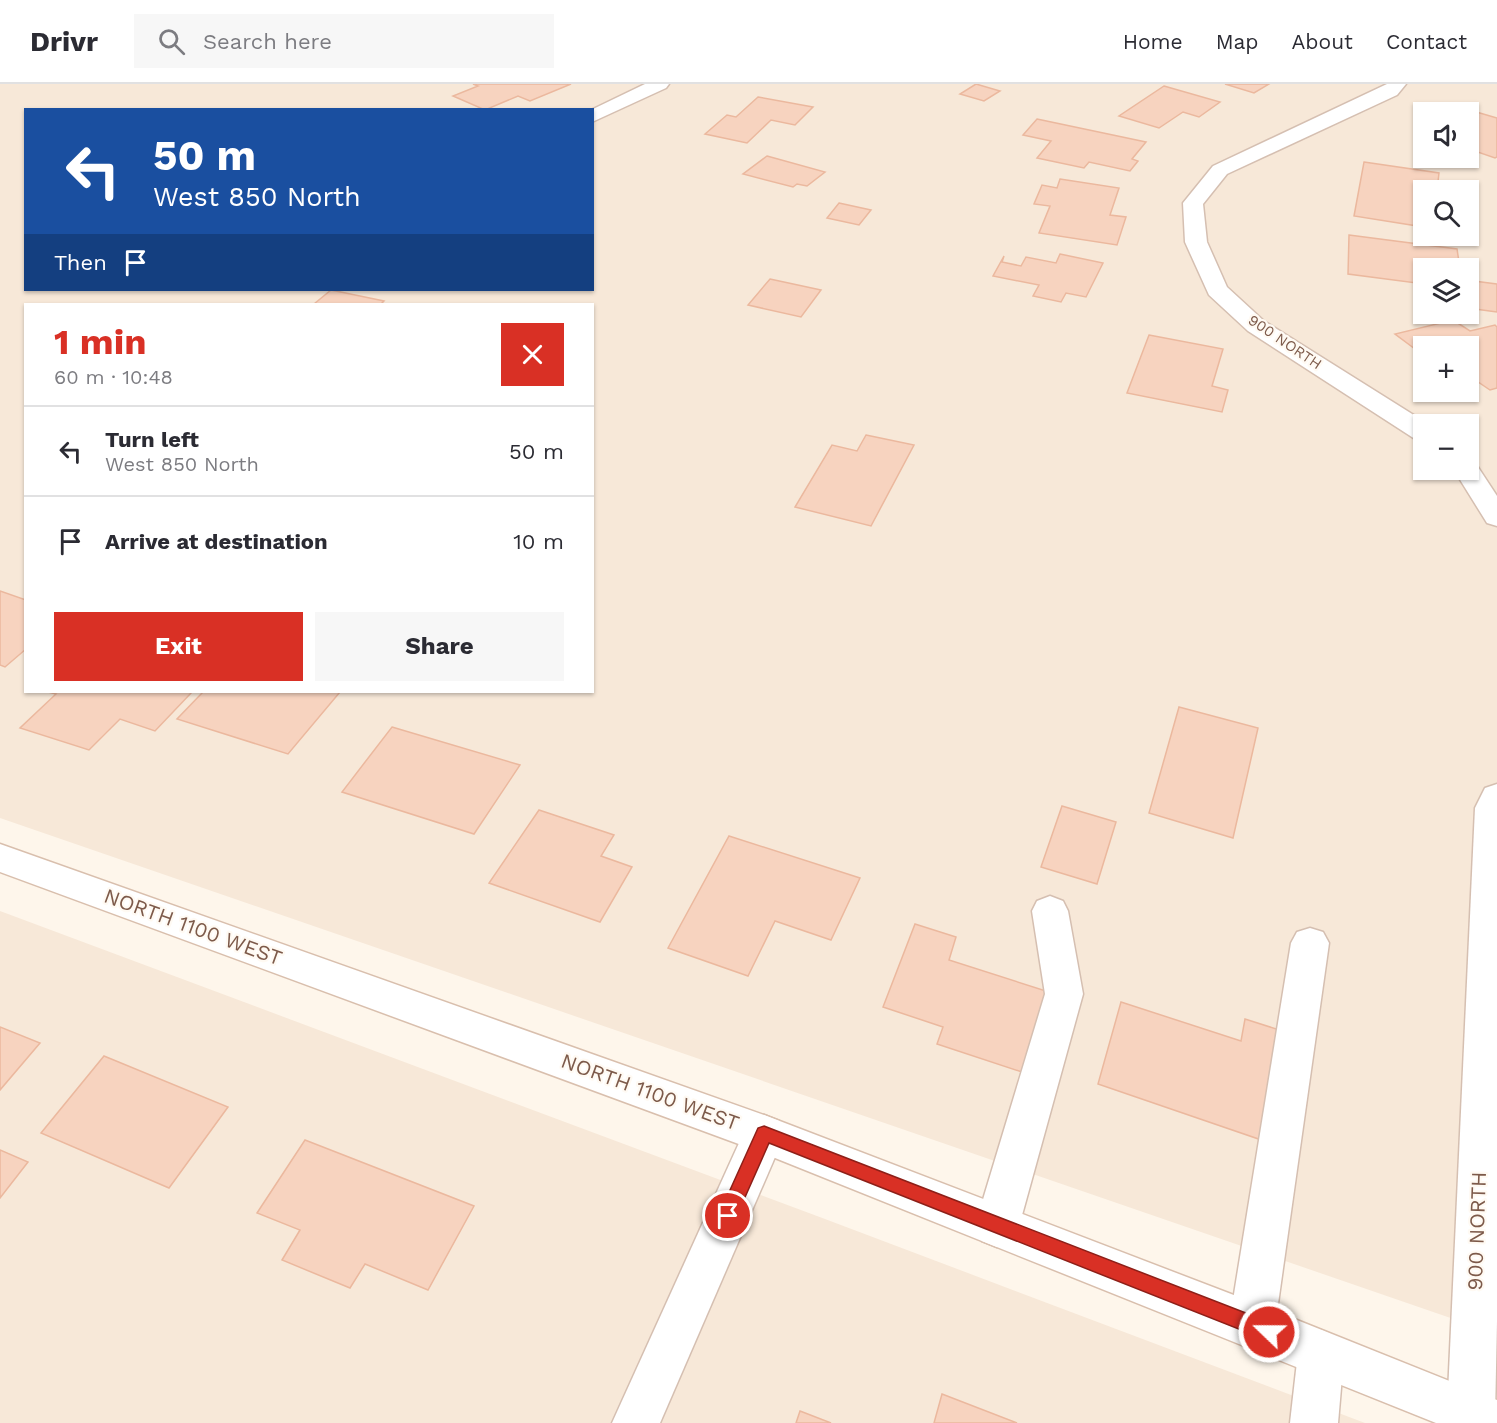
<!DOCTYPE html>
<html lang="en">
<head>
<meta charset="utf-8">
<style>
	body { margin:0; font-family:"Work Sans",sans-serif; background:#f7f7f7; color:#2b2b33; height:100vh; display:flex; flex-direction:column; font-size:22px; white-space:nowrap }
	* { box-sizing:border-box; margin:0 }
	p { font-size:20px; color:#7c7c81 }
	.icon { flex:none; width:33px; height:33px; fill:none; stroke:currentColor; stroke-width:2; stroke-linecap:round; stroke-linejoin:round }
	.map { position:relative; flex:1; overflow:hidden }
	.drawer { position:absolute; left:24px; top:219px; width:570px; height:390px; display:flex; flex-direction:column; background:#fff; border-radius:0px; box-shadow:0 2px 4px #0004 }
	.drawer>* { flex:none }
	.guide { position:absolute; left:24px; top:24px; width:570px; height:183px; border-radius:0px; box-shadow:0 2px 4px #0004; background:#1a4fa0; color:#fff; overflow:hidden }
	.buttons { position:absolute; left:1413px; top:18px; display:grid; gap:12px }
	.buttons a { display:grid; place-items:center; width:66px; height:66px; border-radius:0px; background:#fff; box-shadow:0 2px 4px #0004; font-size:30px }
	.pin { position:absolute; display:grid; place-items:center; width:51px; height:51px; color:#fff; margin:-26px; border:3px solid #fff; border-radius:50%; box-shadow:0 2px 6px #0007 }
	.me { position:absolute; width:66px; margin:-33px; rotate:292deg; stroke-linejoin:round; filter:drop-shadow(0 0 4px #0008) }
	.turn { display:flex; align-items:center; gap:21px; height:126px; padding:0 30px; font-size:27px }
	.turn .icon { width:78px; height:78px; stroke-width:2.5 }
	.turn b { display:block; font-size:42px; line-height:51px }
	.then { display:flex; align-items:center; height:57px; padding:0 30px; background:#0003; gap:12px; font-size:22px }
	.round { display:grid; place-items:center; flex:none; width:63px; height:63px; border-radius:0px; background:#f7f7f7 }
	.summary { display:flex; align-items:center; justify-content:space-between; height:102px; padding:0 30px }
	h1 { font-size:36px; font-weight:700; line-height:45px; color:#d93025 }
	.cta { display:flex; gap:12px; margin-top:auto; padding:12px 30px }
	.cta a { flex:1; height:69px; border-radius:0px; background:#d93025; color:#fff; font-size:24px; font-weight:700; line-height:69px; text-align:center }
	.cta a+a { background:#f7f7f7; color:#2b2b33 }
	ul { padding:0; list-style:none }
	li { display:flex; align-items:center; gap:18px; height:90px; padding:0 30px; border-top:2px solid #e1e1e2 }
	li div { flex:1 }
	li b { display:block; font-size:22px }
	li em { font-style:normal }
	header { display:flex; align-items:center; gap:36px; box-sizing:border-box; height:84px; padding:0 30px; background:#fff; border-bottom:2px solid #e1e1e2 }
	header strong { font-size:28px }
	nav { display:flex; gap:33px; margin-inline-start:auto; font-size:21px }
	.search { width:420px; height:54px; background:#f7f7f7; display:flex; align-items:center; gap:15px; box-sizing:border-box; padding:0 21px; border-radius:0px; color:#7c7c81; font-size:22px }
	.map>svg:first-child { display:block }
	.residential { fill:#f7e8d8; fill-rule:evenodd }
	.building { fill:#f7d3bf; stroke:#ebb89e; stroke-width:1.5 }
	.lines { fill:none; stroke-linecap:round; stroke-linejoin:round }
	.street-casing { stroke:#d5bfb1; stroke-width:3 }
	.secondary-casing { stroke:#d9bfad; stroke-width:3 }
	.street { fill:#fff; fill-rule:evenodd }
	.secondary { fill:#fff; fill-rule:evenodd }
	.route { fill:#d93025; stroke:#8d1f18; stroke-width:1.5 }
	.labels { text-anchor:middle; stroke-width:4.5; stroke-linejoin:round; paint-order:stroke }
	.far-street-label { font-size:15px; fill:#7d5a4a; stroke:#fffaf3 }
	.near-street-label { font-size:21px; fill:#7d5a4a; stroke:#fffaf3 }
</style>
</head>
<body>
<header>
<strong>Drivr</strong>
<div class="search"><svg class="icon" aria-label="search" viewBox="0 0 24 24"><circle cx="10" cy="10" r="6"/><path d="M15 15l6 6"/></svg>Search here</div>
<nav><a>Home</a><a>Map</a><a>About</a><a>Contact</a></nav>
</header>
<div class="map">
<svg width="1497" height="1339" viewBox="0 0 1497 1339">
	<rect width="100%" height="100%" fill="#fef6eb"/>
	<g class="residential">
		<path d="M0,0H1497V1250L0,734ZM26,26H592V206H26ZM1424,28H1468V74H1424ZM1424,106H1468V152H1424ZM1424,184H1468V230H1424ZM26,220H592V608H26ZM1424,262H1468V308H1424ZM1424,340H1468V386H1424Z"/>
		<polygon points="0,827 825,1135 1365,1339 0,1339"/>
	</g>
	<g class="building">
		<polygon points="473,0 571,0 530,17 518,12 485,26 453,12 478,2"/>
		<polygon points="976,0 1000,7 984,17 960,10"/>
		<polygon points="1225,0 1269,0 1254,9"/>
		<polygon points="1164,2 1220,18 1199,33 1183,28 1159,44 1119,32"/>
		<polygon points="758,13 813,23 795,41 771,36 747,59 705,50 727,31 736,33"/>
		<polygon points="1473,27 1497,34 1497,73 1495,74 1475,67 1468,72 1468,30"/>
		<polygon points="1037,35 1146,58 1132,75 1138,77 1130,87 1089,78 1084,84 1037,74 1051,57 1023,51"/>
		<polygon points="767,72 825,88 807,102 797,100 793,103 743,90"/>
		<polygon points="1364,78 1439,89 1437,106 1424,106 1424,143 1354,132"/>
		<polygon points="1060,95 1119,104 1110,131 1126,133 1117,161 1039,149 1050,122 1034,120 1042,101 1057,104"/>
		<polygon points="839,119 871,126 859,141 827,134"/>
		<polygon points="1349,151 1457,165 1459,178 1445,176 1446,184 1424,184 1424,200 1348,190"/>
		<polygon points="1060,170 1103,179 1086,213 1066,209 1061,218 1033,212 1039,201 993,192 1004,172 1002,178 1021,182 1026,173 1056,179"/>
		<polygon points="1468,190 1473,191 1474,197 1497,200 1497,228 1468,224"/>
		<polygon points="770,195 821,206 801,233 748,221"/>
		<polygon points="331,206 384,217 381,220 314,220"/>
		<polygon points="1453,236 1470,247 1495,241 1497,243 1497,304 1490,306 1468,291 1468,262 1428,262 1415,265 1395,250"/>
		<polygon points="1149,251 1223,265 1212,302 1228,306 1222,328 1127,309"/>
		<polygon points="866,351 914,361 871,442 795,423 832,361 857,367"/>
		<polygon points="0,507 26,516 26,565 5,583 0,581"/>
		<polygon points="48,608 192,608 155,647 120,635 89,666 20,644 56,610"/>
		<polygon points="203,608 340,608 288,670 177,635"/>
		<polygon points="1179,623 1258,644 1233,754 1149,729"/>
		<polygon points="392,643 520,681 474,750 342,708"/>
		<polygon points="1062,722 1116,738 1097,800 1041,783"/>
		<polygon points="539,726 614,751 601,772 632,783 600,838 489,799"/>
		<polygon points="729,752 860,794 831,856 775,837 748,892 668,864"/>
		<polygon points="915,840 956,853 949,876 1049,908 1025,989 937,960 943,943 883,923"/>
		<polygon points="1121,918 1241,957 1245,935 1292,950 1273,1060 1098,1000"/>
		<polygon points="0,943 40,959 0,1006"/>
		<polygon points="104,972 228,1023 169,1104 41,1049"/>
		<polygon points="305,1056 474,1122 428,1206 365,1180 350,1204 282,1176 300,1146 257,1129"/>
		<polygon points="0,1066 28,1078 0,1114"/>
		<polygon points="942,1310 1017,1339 934,1339"/>
		<polygon points="800,1327 831,1339 796,1339"/>
	</g>
	<g class="lines">
		<defs>
			<g id="street">
				<polygon points="645,0 669,0 666,4 592,38 592,26 591,26"/>
				<polygon points="1387,0 1406,0 1397,11 1227,90 1203,120 1207,158 1227,203 1264,237 1428,340 1424,340 1424,357 1415,355 1248,247 1209,211 1185,158 1183,119 1213,82"/>
				<polygon points="1468,378 1476,380 1497,412 1497,442 1487,439 1454,386 1468,386"/>
				<polygon points="1497,700 1497,1237 1495,1331 1491,1339 1451,1339 1447,1331 1475,724 1485,704"/>
				<polygon points="1050,812 1063,817 1068,827 1083,910 1019,1142 1012,1157 997,1163 982,1157 975,1142 1045,910 1032,827 1037,817"/>
				<polygon points="1310,844 1323,848 1329,859 1275,1241 1268,1257 1252,1264 1236,1257 1229,1241 1291,859 1297,848"/>
				<polygon points="764,1031 779,1037 785,1050 660,1339 612,1339 749,1037"/>
				<polygon points="1321,1246 1337,1253 1344,1269 1338,1339 1290,1339 1298,1269 1305,1253"/>
			</g>
			<polygon id="secondary" points="0,760 764,1031 1252,1218 1497,1316 1497,1339 1436,1339 755,1066 0,788"/>
		</defs>
		<use href="#street" class="street-casing"/>
		<use href="#secondary" class="secondary-casing"/>
		<use href="#street" class="street"/>
		<use href="#secondary" class="secondary"/>
	</g>
	<polygon class="route" points="764,1042 1269,1238 1276,1241 1279,1248 1276,1254 1269,1257 769,1059 734,1138 728,1141 721,1138 719,1132 721,1126 758,1044"/>
	<g class="labels">
		<g class="far-street-label">
			<text transform="translate(1285 258) rotate(34)" y="5">900 NORTH</text>
		</g>
		<g class="near-street-label">
			<text transform="translate(193 843) rotate(20)" y="7">NORTH 1100 WEST</text>
			<text transform="translate(650 1008) rotate(20)" y="7">NORTH 1100 WEST</text>
			<text transform="translate(1477 1147) rotate(-88)" y="7">900 NORTH</text>
		</g>
	</g>
</svg>
<div class="buttons">
<a><svg class="icon" aria-label="sound" viewBox="0 0 24 24"><path d="M4 9h4l5-4v14l-5-4H4zM17 9q2 3 0 6"/></svg></a>
<a><svg class="icon" aria-label="search" viewBox="0 0 24 24"><circle cx="10" cy="10" r="6"/><path d="M15 15l6 6"/></svg></a>
<a><svg class="icon" aria-label="layers" viewBox="0 0 24 24"><path d="M12 4l9 5-9 5-9-5zM3 14l9 5 9-5"/></svg></a>
<a>+</a>
<a>−</a>
</div>
<div class="pin" style="left:728px;top:1132px;background:#d93025"><svg class="icon" aria-label="arrive" viewBox="0 0 24 24"><path d="M6 21V4h12l-3 4 3 4H6"/></svg></div>
<svg class="me" style="left:1269px;top:1248px" viewBox="-20 -20 40 40"><circle r="17" fill="#d93025" stroke="#fff" stroke-width="3"/><path d="M0-11L8 9 0 5-8 9z" fill="#fff"/></svg>
<div class="guide">
<div class="turn"><svg class="icon" aria-label="left" viewBox="0 0 24 24"><path d="M17 20v-9H6M10 6l-5 5 5 5"/></svg><div><b>50 m</b>West 850 North</div></div>
<div class="then">Then<svg class="icon" aria-label="arrive" viewBox="0 0 24 24"><path d="M6 21V4h12l-3 4 3 4H6"/></svg></div>
</div>
<section class="drawer">
<div class="summary"><div><h1>1 min</h1><p>60 m · 10:48</p></div><a class="round" style="background:#d93025;color:#fff"><svg class="icon" aria-label="close" viewBox="0 0 24 24"><path d="M6 6l12 12M18 6L6 18"/></svg></a></div>
<ul>
<li><svg class="icon" aria-label="left" viewBox="0 0 24 24"><path d="M17 20v-9H6M10 6l-5 5 5 5"/></svg><div><b>Turn left</b><p>West 850 North</p></div><em>50 m</em></li>
<li><svg class="icon" aria-label="arrive" viewBox="0 0 24 24"><path d="M6 21V4h12l-3 4 3 4H6"/></svg><div><b>Arrive at destination</b></div><em>10 m</em></li>
</ul>
<div class="cta"><a>Exit</a><a>Share</a></div>
</section>
</div>
</body>
</html>
